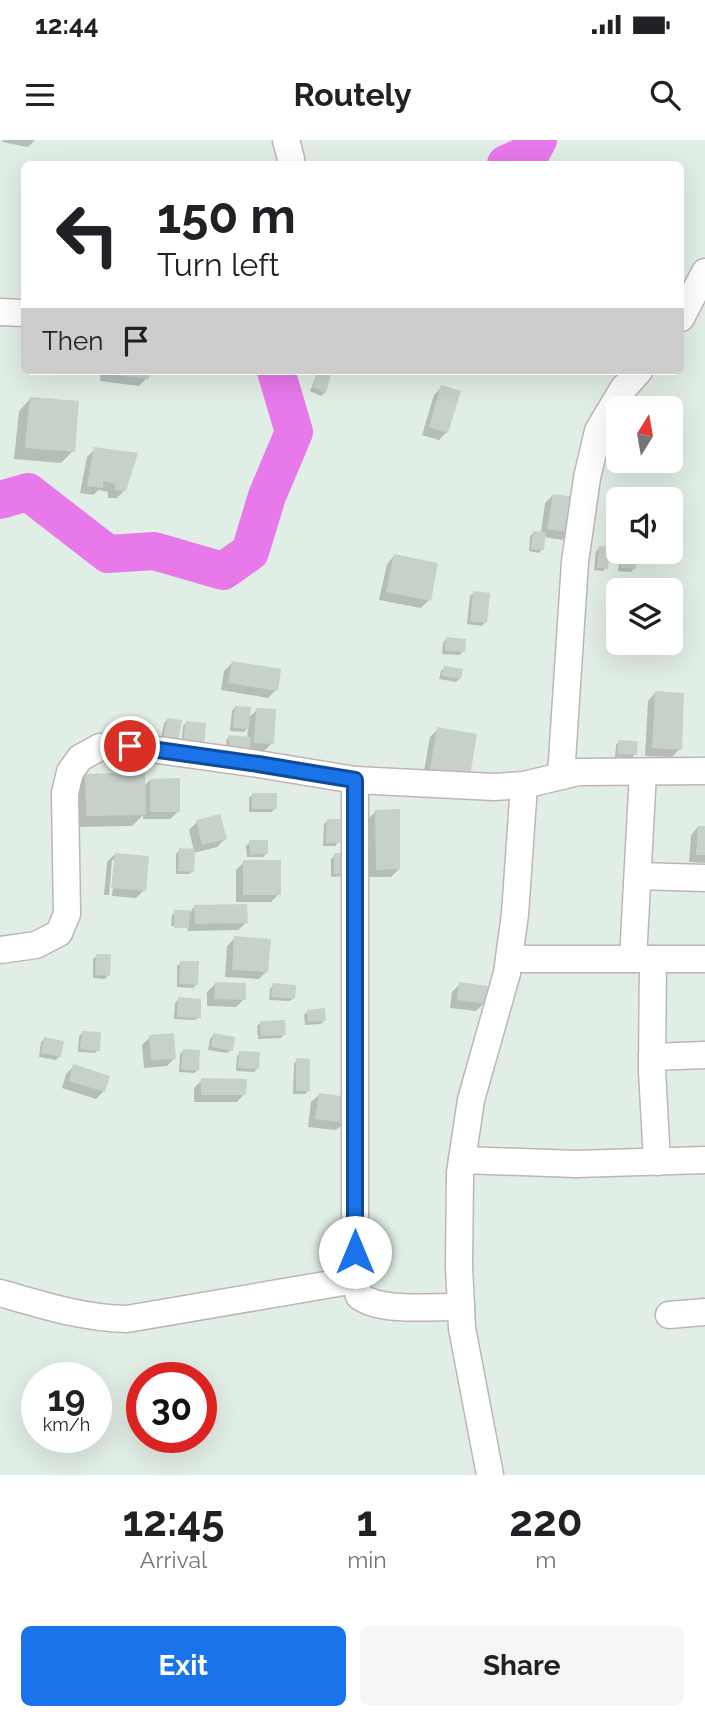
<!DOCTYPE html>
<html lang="en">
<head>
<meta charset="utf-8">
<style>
	body { margin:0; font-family:Raleway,sans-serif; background:#f6f6f6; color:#202124; height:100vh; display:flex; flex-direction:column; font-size:26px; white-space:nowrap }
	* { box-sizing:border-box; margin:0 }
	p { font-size:23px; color:#757577 }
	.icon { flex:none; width:38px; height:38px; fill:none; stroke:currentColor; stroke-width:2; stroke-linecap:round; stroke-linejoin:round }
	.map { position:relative; height:1335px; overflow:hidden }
	.panel { display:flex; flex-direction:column; background:#fff; flex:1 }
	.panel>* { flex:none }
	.guide { position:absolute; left:21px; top:21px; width:663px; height:214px; border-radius:10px; box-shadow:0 7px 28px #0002; background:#fff; color:#202124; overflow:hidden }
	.needle { width:46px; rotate:11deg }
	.buttons { position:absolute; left:606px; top:256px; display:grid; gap:14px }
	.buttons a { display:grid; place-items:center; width:77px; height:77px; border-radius:10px; background:#fff; box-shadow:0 7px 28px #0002; font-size:35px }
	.speed { position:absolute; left:21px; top:1222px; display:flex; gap:14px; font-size:35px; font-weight:700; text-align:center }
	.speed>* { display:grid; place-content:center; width:91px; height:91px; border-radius:50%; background:#fff; box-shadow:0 7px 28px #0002; line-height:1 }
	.speed small { font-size:18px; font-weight:400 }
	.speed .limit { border:10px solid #d22; background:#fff; color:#111 }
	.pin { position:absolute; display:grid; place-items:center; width:60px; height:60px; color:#fff; margin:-30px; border:4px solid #fff; border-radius:50%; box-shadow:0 2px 7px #0007 }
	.me { position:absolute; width:77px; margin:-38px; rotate:0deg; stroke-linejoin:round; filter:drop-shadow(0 0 5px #0008) }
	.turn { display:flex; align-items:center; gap:24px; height:147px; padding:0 21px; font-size:32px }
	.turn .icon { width:91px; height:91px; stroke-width:2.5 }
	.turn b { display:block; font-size:49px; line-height:60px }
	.then { display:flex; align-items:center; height:66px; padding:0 21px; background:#0003; gap:14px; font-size:26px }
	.eta { display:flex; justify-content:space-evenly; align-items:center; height:119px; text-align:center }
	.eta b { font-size:42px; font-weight:700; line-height:49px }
	.button { display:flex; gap:14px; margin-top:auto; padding:14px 21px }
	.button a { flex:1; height:80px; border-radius:10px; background:#1a73e8; color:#fff; font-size:28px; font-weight:700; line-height:80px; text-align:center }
	.button a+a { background:#f6f6f6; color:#202124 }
	.status { display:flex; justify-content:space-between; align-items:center; height:49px; padding:0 35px; background:#fff; direction:ltr }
	.status svg { height:19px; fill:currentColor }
	header { display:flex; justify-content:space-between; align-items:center; height:91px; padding:0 21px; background:#fff; font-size:32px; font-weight:700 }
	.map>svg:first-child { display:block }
	.shadow { fill:#0003 }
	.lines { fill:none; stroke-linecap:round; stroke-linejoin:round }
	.river { stroke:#e779eb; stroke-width:38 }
	.building { fill:#c6d1c9 }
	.minor-casing { stroke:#c0b4ba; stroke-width:29 }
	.minor { stroke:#fff; stroke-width:26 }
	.route-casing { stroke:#114b97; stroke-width:18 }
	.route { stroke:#1a73e8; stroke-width:12 }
</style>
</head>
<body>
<div class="status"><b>12:44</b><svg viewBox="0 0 49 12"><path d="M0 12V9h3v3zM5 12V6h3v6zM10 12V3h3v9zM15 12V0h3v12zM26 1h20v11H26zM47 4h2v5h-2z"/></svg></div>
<header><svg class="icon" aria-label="menu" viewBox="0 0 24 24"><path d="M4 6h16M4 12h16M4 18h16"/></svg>Routely<svg class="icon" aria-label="search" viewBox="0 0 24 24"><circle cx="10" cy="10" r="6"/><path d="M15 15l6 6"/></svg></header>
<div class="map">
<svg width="705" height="1335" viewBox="0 0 705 1335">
	<rect width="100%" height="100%" fill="#e1eee5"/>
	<g class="shadow">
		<polygon points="3,0 35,0 28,7 2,2"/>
		<polygon points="101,231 148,231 147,238 139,246 100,241"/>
		<polygon points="318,231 330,231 325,252 321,256 310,251"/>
		<polygon points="442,247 447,292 439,300 422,295 434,255"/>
		<polygon points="30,259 73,311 61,323 14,319 19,271"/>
		<polygon points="95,309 125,350 117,358 108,358 108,352 99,350 93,355 80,353 87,317"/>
		<polygon points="553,355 570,392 562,400 544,397 542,409 539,413 529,411 530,396 534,392 541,393 545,363"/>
		<polygon points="600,408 606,428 603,431 594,430 596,411"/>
		<polygon points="621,411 636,411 634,428 631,432 618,431"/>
		<polygon points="394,416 429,460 421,468 379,460 387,424"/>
		<polygon points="474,453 485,482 482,486 467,484 470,456"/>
		<polygon points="446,499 463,511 460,515 442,514 443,503"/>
		<polygon points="232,523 276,550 268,558 221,550 224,531"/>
		<polygon points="444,528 460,538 456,542 439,539 441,531"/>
		<polygon points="655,553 680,609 672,617 645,616 648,561"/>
		<polygon points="235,567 248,578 257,570 272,603 264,611 227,610 226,600 229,597 247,599 248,587 244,592 230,591 232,571"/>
		<polygon points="167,580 180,582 160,604 164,583"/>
		<polygon points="187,582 204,584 181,608 183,586"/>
		<polygon points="438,589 460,643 423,636 430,597"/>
		<polygon points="619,602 635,614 632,618 615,617 616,605"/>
		<polygon points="86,635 143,647 150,640 178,672 170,679 143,679 143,675 132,686 75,687 74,647"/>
		<polygon points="253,654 275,668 272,672 249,672 249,658"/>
		<polygon points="376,671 399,729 391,737 368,737 368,679"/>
		<polygon points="328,681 338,702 335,706 323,706 324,684"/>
		<polygon points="197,682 225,699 217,707 193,713 193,731 189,734 176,734 176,714 180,710 194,711 189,690"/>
		<polygon points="698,687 705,688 705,723 689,722 691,695"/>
		<polygon points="250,702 267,713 263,717 247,717 246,706"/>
		<polygon points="115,714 144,750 136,758 112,756 116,720 112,720 109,755 104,755 107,722"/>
		<polygon points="335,715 344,736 331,737 331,719"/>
		<polygon points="244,722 279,754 271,762 236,762 236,730"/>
		<polygon points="195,766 246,783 238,790 188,791 187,786 171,786 172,775 175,772 190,772"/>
		<polygon points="235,798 267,831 259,839 225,837 227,806"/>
		<polygon points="97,816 108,835 105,839 93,838 93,819"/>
		<polygon points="181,823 197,844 193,848 177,847 177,826"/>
		<polygon points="215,844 244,859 236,867 207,866 207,852"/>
		<polygon points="460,844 484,863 476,871 450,868 452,852"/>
		<polygon points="273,845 293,858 290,861 269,860 270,849"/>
		<polygon points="179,859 199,877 195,880 174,879 175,863"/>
		<polygon points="308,871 324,880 321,884 305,885 304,875"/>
		<polygon points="261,883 284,894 281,898 258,899 257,886"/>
		<polygon points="83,892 98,910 95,913 78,912 79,896"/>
		<polygon points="213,895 231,910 227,913 208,910 210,899"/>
		<polygon points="150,897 175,918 167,926 144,928 142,905"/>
		<polygon points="45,899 60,916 56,920 39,917 41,902"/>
		<polygon points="183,911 198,930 194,933 179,932 180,914"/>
		<polygon points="240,913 257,929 254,932 236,931 237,916"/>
		<polygon points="297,920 308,951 305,954 293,954 294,924"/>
		<polygon points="74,926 104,951 96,959 62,948 66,934"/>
		<polygon points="202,940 244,954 237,962 194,962 194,948"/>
		<polygon points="319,955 344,983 336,990 308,987 311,962"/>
	</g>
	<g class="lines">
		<g class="river">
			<polyline points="506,24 531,13 538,0"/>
			<polyline points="0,360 28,352 108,414 154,411 223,431 250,412 267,356 294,292 276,231"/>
		</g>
	</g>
	<g class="building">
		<polygon points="107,231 150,231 149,239 107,234"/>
		<polygon points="319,231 332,231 326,253 312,247"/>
		<polygon points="441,245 461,251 448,293 429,287"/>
		<polygon points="30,257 79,261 75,312 25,308"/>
		<polygon points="94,307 138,313 126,351 115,350 115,344 103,341 103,348 87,346"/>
		<polygon points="553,354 576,357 571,393 547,389"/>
		<polygon points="533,391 546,392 544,410 531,409"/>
		<polygon points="599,406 610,407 608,429 597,428"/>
		<polygon points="622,411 637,411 636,429 621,428"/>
		<polygon points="394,414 438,423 431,461 386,452"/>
		<polygon points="627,441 671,443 671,450 627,450"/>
		<polygon points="473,451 490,453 487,483 470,481"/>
		<polygon points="446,497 466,499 465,512 445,511"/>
		<polygon points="232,521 281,529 278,551 228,543"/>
		<polygon points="444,526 463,529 461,539 442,536"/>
		<polygon points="655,551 684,553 682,610 652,608"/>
		<polygon points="235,566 251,567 249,589 233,588"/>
		<polygon points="256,568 276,569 274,604 254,603"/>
		<polygon points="167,578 182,580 178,603 163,601"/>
		<polygon points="186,581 206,583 204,607 183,605"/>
		<polygon points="437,587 477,594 470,636 430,629"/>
		<polygon points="228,595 251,597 250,609 230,607"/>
		<polygon points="618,600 638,601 637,615 618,614"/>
		<polygon points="145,632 146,675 86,676 85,634"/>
		<polygon points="180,638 180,672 150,672 150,639"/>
		<rect x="252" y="653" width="25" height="16"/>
		<polygon points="400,669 400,729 376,730 375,670"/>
		<polygon points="220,674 227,699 202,705 196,680"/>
		<polygon points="327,679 340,679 340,703 326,703"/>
		<polygon points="698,686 705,686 705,715 696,715"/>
		<polygon points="249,700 268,700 268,714 250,715"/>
		<polygon points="179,708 195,709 194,732 178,731"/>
		<polygon points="115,713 149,716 146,751 111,748"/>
		<polygon points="334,713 349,713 349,733 334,734"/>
		<rect x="243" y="720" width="38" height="35"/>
		<polygon points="247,764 248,783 195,784 194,765"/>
		<polygon points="174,770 190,770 189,788 174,788"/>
		<polygon points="234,796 271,799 268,832 232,830"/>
		<polygon points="96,814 111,814 110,836 95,835"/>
		<polygon points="180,821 199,821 198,845 179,844"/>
		<polygon points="215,842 246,843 246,860 214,859"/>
		<polygon points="459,842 488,846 486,864 457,860"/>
		<polygon points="273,843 296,845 295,859 271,857"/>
		<polygon points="178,857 201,859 201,878 177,877"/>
		<polygon points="325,868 326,881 308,882 307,870"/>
		<polygon points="285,880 286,895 261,896 260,881"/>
		<polygon points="82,891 101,892 100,911 80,909"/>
		<polygon points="174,893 176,919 151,920 149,895"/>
		<polygon points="213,893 235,897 233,911 211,907"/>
		<polygon points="44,897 64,901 61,917 41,913"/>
		<polygon points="183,909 200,910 199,931 181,929"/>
		<polygon points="239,911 260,912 259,929 238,928"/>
		<polygon points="296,918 310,919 310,951 296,951"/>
		<polygon points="73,924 110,936 105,952 69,941"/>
		<polygon points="201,938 247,939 246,955 201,955"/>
		<polygon points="319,953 348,957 345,983 315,979"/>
	</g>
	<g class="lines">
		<defs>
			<g id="minor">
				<polyline points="286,0 291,19 290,24"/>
				<polyline points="0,172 24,173"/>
				<polyline points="681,178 705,132"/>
				<polyline points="561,636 575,422 587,338 598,291 623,249 639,231"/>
				<path d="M355,640V1140L359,1156C382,1173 433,1166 461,1167"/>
				<polyline points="638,736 705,738"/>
				<polyline points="0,810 36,805 59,793 67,774 65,653 70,632 80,618 100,607 130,606 258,624 355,640 494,647 524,645 578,632 705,631"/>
				<polyline points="509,819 705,819"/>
				<polyline points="633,819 643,632"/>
				<polyline points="653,819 652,930 657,1022"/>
				<polyline points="652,917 705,915"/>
				<polyline points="462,1020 576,1024 705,1020"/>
				<path d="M0,1153C42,1165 82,1178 127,1179L355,1140"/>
				<polyline points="669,1175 705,1172"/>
				<polyline points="490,1335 462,1188 459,1126 460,1033 471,960 507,833 515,774 524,645"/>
			</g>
		</defs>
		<use href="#minor" class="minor-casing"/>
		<use href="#minor" class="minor"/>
	</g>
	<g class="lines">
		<defs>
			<polyline id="route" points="130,606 258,624 355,640 355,1112"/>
		</defs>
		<use href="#route" class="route-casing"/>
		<use href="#route" class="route"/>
	</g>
</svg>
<div class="buttons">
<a><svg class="needle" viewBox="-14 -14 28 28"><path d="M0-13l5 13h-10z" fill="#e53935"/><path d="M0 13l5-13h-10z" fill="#757577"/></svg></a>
<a><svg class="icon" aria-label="sound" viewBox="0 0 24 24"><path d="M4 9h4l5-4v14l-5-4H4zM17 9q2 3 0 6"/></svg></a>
<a><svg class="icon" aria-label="layers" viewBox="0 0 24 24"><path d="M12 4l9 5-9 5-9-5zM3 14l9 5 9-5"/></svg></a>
</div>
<div class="speed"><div>19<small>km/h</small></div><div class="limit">30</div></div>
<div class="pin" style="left:130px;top:606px;background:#d93025"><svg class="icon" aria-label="arrive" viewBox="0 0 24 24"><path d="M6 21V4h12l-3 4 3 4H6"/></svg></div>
<svg class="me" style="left:355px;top:1112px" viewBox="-20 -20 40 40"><circle r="19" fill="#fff"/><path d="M0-13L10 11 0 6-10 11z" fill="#1a73e8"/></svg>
<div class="guide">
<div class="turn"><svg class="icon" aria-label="left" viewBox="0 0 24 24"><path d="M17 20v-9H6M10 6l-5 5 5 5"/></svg><div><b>150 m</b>Turn left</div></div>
<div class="then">Then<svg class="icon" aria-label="arrive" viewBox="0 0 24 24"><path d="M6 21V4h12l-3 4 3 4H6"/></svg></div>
</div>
</div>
<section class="panel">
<div class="eta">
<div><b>12:45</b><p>Arrival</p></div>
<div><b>1</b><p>min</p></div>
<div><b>220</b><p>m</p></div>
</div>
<div class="button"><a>Exit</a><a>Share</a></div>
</section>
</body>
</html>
